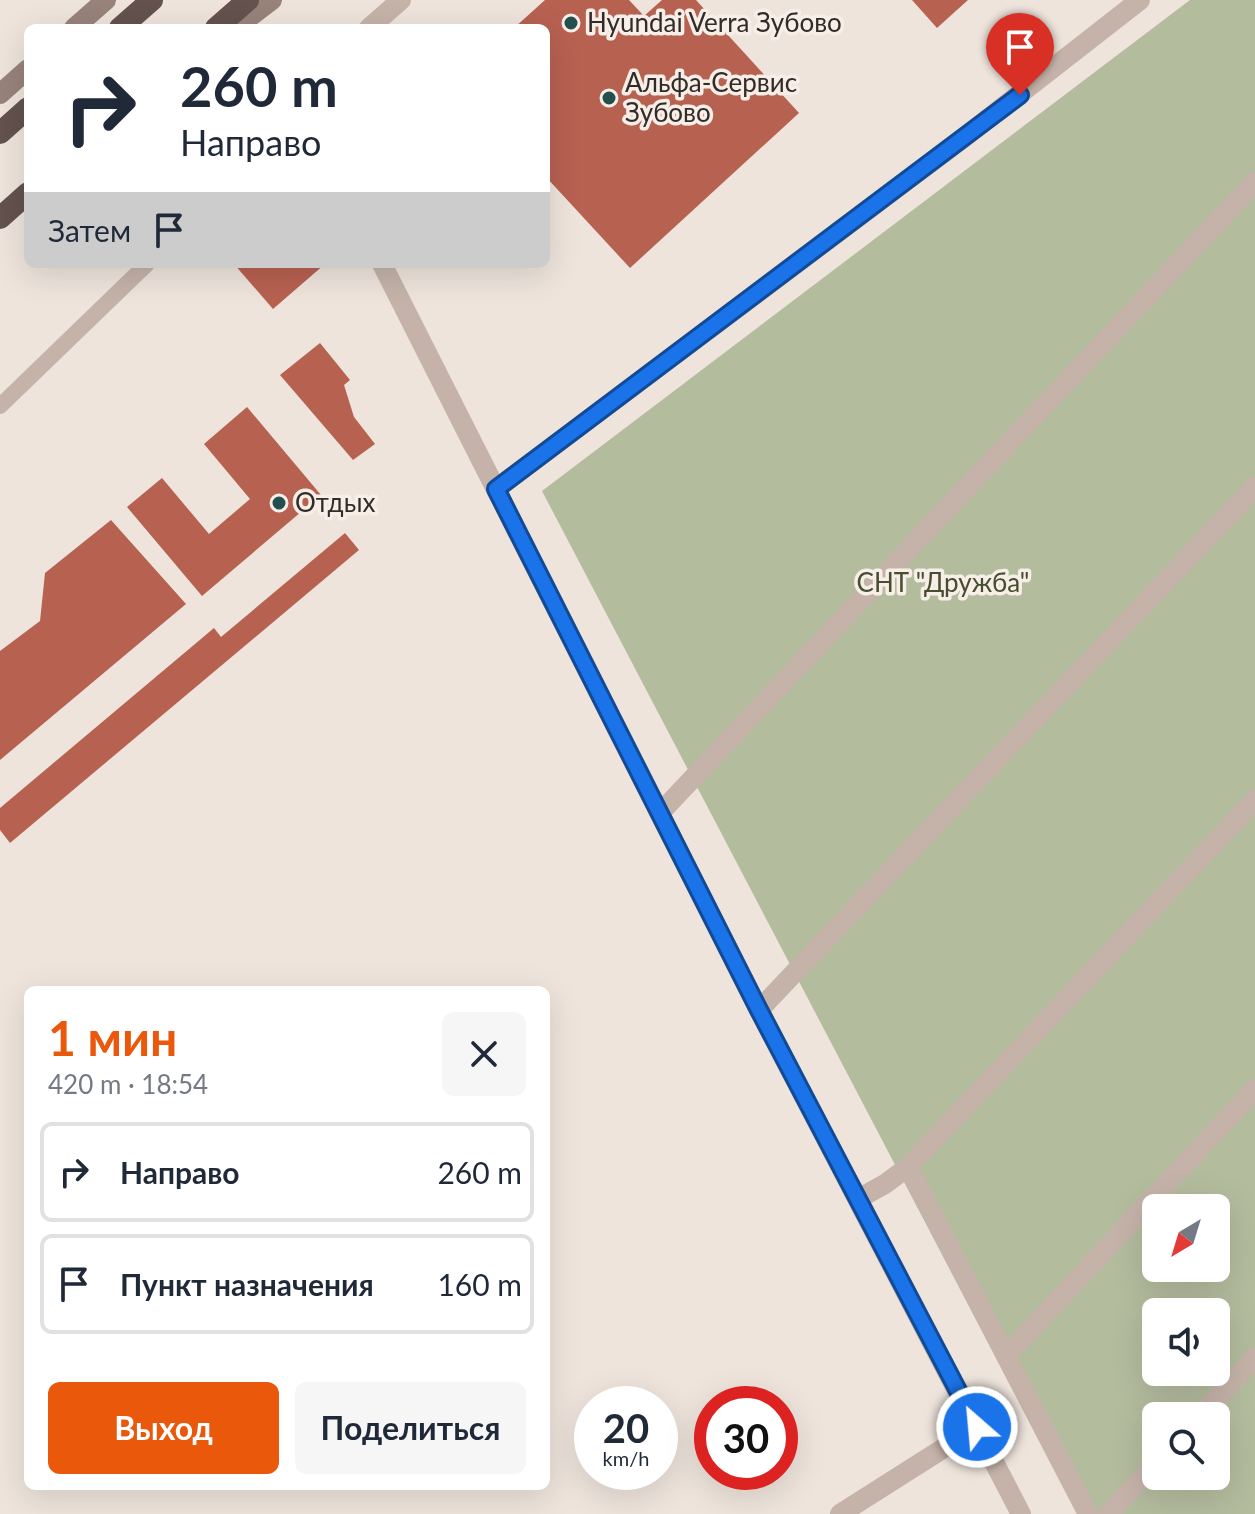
<!DOCTYPE html>
<html lang="ru">
<head>
<meta charset="utf-8">
<style>
	body { margin:0; font-family:Lato,sans-serif; background:#f6f6f7; color:#1f2937; height:100vh; display:flex; flex-direction:column; font-size:30px; white-space:nowrap }
	* { box-sizing:border-box; margin:0 }
	p { font-size:26px; color:#747a83 }
	.icon { flex:none; width:44px; height:44px; fill:none; stroke:currentColor; stroke-width:2; stroke-linecap:round; stroke-linejoin:round }
	.map { position:relative; flex:1; overflow:hidden }
	.details { position:absolute; left:24px; top:986px; width:526px; height:504px; display:flex; flex-direction:column; background:#fff; border-radius:12px; box-shadow:0 8px 32px #0002 }
	.details>* { flex:none }
	.banner { position:absolute; left:24px; top:24px; width:526px; height:244px; border-radius:12px; box-shadow:0 8px 32px #0002; background:#fff; color:#1f2937; overflow:hidden }
	.needle { width:52px; rotate:218deg }
	.buttons { position:absolute; left:1142px; top:1194px; display:grid; gap:16px }
	.buttons a { display:grid; place-items:center; width:88px; height:88px; border-radius:12px; background:#fff; box-shadow:0 8px 32px #0002; font-size:40px }
	.speed { position:absolute; left:574px; top:1386px; display:flex; gap:16px; font-size:40px; font-weight:700; text-align:center }
	.speed>* { display:grid; place-content:center; width:104px; height:104px; border-radius:50%; background:#fff; box-shadow:0 8px 32px #0002; line-height:1 }
	.speed small { font-size:20px; font-weight:400 }
	.speed .limit { border:12px solid #d22; background:#fff; color:#111 }
	.pin { position:absolute; display:grid; place-items:center; width:68px; height:68px; color:#fff; margin:-82px -34px; border-radius:50% 50% 50% 0; rotate:-45deg; box-shadow:0 0 8px #0007 }
	.pin .icon { rotate:45deg }
	.me { position:absolute; width:88px; margin:-44px; rotate:333deg; stroke-linejoin:round; filter:drop-shadow(0 0 6px #0008) }
	.turn { display:flex; align-items:center; gap:28px; height:168px; padding:0 24px; font-size:36px }
	.turn .icon { width:104px; height:104px; stroke-width:2.5 }
	.turn b { display:block; font-size:56px; line-height:68px }
	.then { display:flex; align-items:center; height:76px; padding:0 24px; background:#0003; gap:16px; font-size:30px }
	.round { display:grid; place-items:center; flex:none; width:84px; height:84px; border-radius:12px; background:#f6f6f7 }
	.summary { display:flex; align-items:center; justify-content:space-between; height:136px; padding:0 24px }
	h1 { font-size:48px; font-weight:700; line-height:60px; color:#ea580c }
	.cta { display:flex; gap:16px; margin-top:auto; padding:16px 24px }
	.cta a { flex:1; height:92px; border-radius:12px; background:#ea580c; color:#fff; font-size:32px; font-weight:700; line-height:92px; text-align:center }
	.cta a+a { background:#f6f6f7; color:#1f2937 }
	ul { padding:0; list-style:none }
	li { display:flex; align-items:center; gap:24px; height:100px; margin:0 16px 12px; padding:0 8px; border:4px solid #e0e1e3; border-radius:12px }
	li div { flex:1 }
	li b { display:block; font-size:30px }
	li em { font-style:normal }
	.map>svg:first-child { display:block }
	.green { fill:#b4bc9e; fill-rule:evenodd }
	.building { fill:#b76151 }
	.lines { fill:none; stroke-linecap:round; stroke-linejoin:round }
	.service { stroke:#c5b3a9; stroke-width:16 }
	.minor { stroke:#c5b3a9; stroke-width:20 }
	.secondary { stroke:#98837b; stroke-width:20 }
	.trunk { stroke:#63524e; stroke-width:22 }
	.route-casing { stroke:#114b97; stroke-width:20 }
	.route { stroke:#1a73e8; stroke-width:14 }
	.poi-dot { fill:#23504e; stroke:#f7eee8; stroke-width:3 }
	.labels { text-anchor:middle; stroke-width:7; stroke-linejoin:round; paint-order:stroke }
	.poi-label { font-size:26px; fill:#332b28; stroke:#f7eee8; text-anchor:start }
	.park-label { font-size:26px; fill:#464e2f; stroke:#f7eee8 }
</style>
</head>
<body>
<div class="map">
<svg width="1255" height="1514" viewBox="0 0 1255 1514">
	<rect width="100%" height="100%" fill="#eee4dc"/>
	<path class="green" d="M1190,0H1255V1514H1078L542,491ZM1156,1208H1216V1268H1156ZM1156,1312H1216V1372H1156ZM1156,1416H1216V1476H1156Z"/>
	<g class="building">
		<polygon points="545,0 629,0 644,16 662,0 696,0 799,113 630,268 546,177 546,28 514,28"/>
		<polygon points="912,0 968,0 937,28"/>
		<polygon points="234,264 325,264 273,309"/>
		<polygon points="320,343 350,380 344,385 354,417 375,444 353,460 280,375"/>
		<polygon points="247,407 321,495 202,596 127,507 162,478 209,534 250,499 204,444"/>
		<polygon points="111,520 186,604 0,760 0,651 40,621 45,573"/>
		<polygon points="345,533 359,550 10,843 0,830 0,808 214,628 221,637"/>
	</g>
	<g class="lines">
		<polyline class="service" points="0,406 147,264"/>
		<g class="minor">
			<polyline points="369,28 401,0"/>
			<polyline points="382,264 759,1010 1021,1514"/>
			<polyline points="496,489 962,139 1140,0"/>
			<polyline points="660,813 1255,182"/>
			<polyline points="759,1010 1255,487"/>
			<polyline points="858,1199 885,1184 908,1167"/>
			<polyline points="1006,1356 1255,1089"/>
			<polyline points="1200,1416 1255,1358"/>
			<polyline points="840,1514 977,1427"/>
			<polyline points="1088,1514 908,1167 1255,800"/>
			<polyline points="1108,1514 1156,1463"/>
		</g>
		<g class="secondary">
			<polyline points="74,28 106,0"/>
			<polyline points="235,28 272,0"/>
			<polyline points="0,94 28,69"/>
		</g>
		<g class="trunk">
			<polyline points="120,28 152,0"/>
			<polyline points="216,28 248,0"/>
			<polyline points="0,133 28,108"/>
			<polyline points="0,218 28,193"/>
		</g>
	</g>
	<g class="lines">
		<defs>
			<polyline id="route" points="977,1427 759,1010 496,489 1020,95"/>
		</defs>
		<use href="#route" class="route-casing"/>
		<use href="#route" class="route"/>
	</g>
	<g class="poi-dot">
		<circle cx="571" cy="23" r="8"/>
		<circle cx="609" cy="98" r="8"/>
		<circle cx="279" cy="503" r="8"/>
	</g>
	<g class="labels">
		<g class="poi-label">
			<text x="587" y="32">Hyundai Verra Зубово</text>
			<text x="625" y="92">Альфа-Сервис<tspan x="625" dy="30">Зубово</tspan></text>
			<text x="295" y="512">Отдых</text>
		</g>
		<g class="park-label">
			<text x="943" y="592">СНТ "Дружба"</text>
		</g>
	</g>
</svg>
<div class="buttons">
<a><svg class="needle" viewBox="-14 -14 28 28"><path d="M0-13l5 13h-10z" fill="#e53935"/><path d="M0 13l5-13h-10z" fill="#747a83"/></svg></a>
<a><svg class="icon" aria-label="sound" viewBox="0 0 24 24"><path d="M4 9h4l5-4v14l-5-4H4zM17 9q2 3 0 6"/></svg></a>
<a><svg class="icon" aria-label="search" viewBox="0 0 24 24"><circle cx="10" cy="10" r="6"/><path d="M15 15l6 6"/></svg></a>
</div>
<div class="speed"><div>20<small>km/h</small></div><div class="limit">30</div></div>
<div class="pin" style="left:1020px;top:95px;background:#d93025"><svg class="icon" aria-label="arrive" viewBox="0 0 24 24"><path d="M6 21V4h12l-3 4 3 4H6"/></svg></div>
<svg class="me" style="left:977px;top:1427px" viewBox="-20 -20 40 40"><circle r="17" fill="#1a73e8" stroke="#fff" stroke-width="3"/><path d="M0-11L8 9 0 5-8 9z" fill="#fff"/></svg>
<div class="banner">
<div class="turn"><svg class="icon" aria-label="right" viewBox="0 0 24 24"><path d="M7 20v-9h11M14 6l5 5-5 5"/></svg><div><b>260 m</b>Направо</div></div>
<div class="then">Затем<svg class="icon" aria-label="arrive" viewBox="0 0 24 24"><path d="M6 21V4h12l-3 4 3 4H6"/></svg></div>
</div>
<section class="details">
<div class="summary"><div><h1>1 мин</h1><p>420 m · 18:54</p></div><a class="round"><svg class="icon" aria-label="close" viewBox="0 0 24 24"><path d="M6 6l12 12M18 6L6 18"/></svg></a></div>
<ul>
<li><svg class="icon" aria-label="right" viewBox="0 0 24 24"><path d="M7 20v-9h11M14 6l5 5-5 5"/></svg><div><b>Направо</b></div><em>260 m</em></li>
<li><svg class="icon" aria-label="arrive" viewBox="0 0 24 24"><path d="M6 21V4h12l-3 4 3 4H6"/></svg><div><b>Пункт назначения</b></div><em>160 m</em></li>
</ul>
<div class="cta"><a>Выход</a><a>Поделиться</a></div>
</section>
</div>
</body>
</html>
